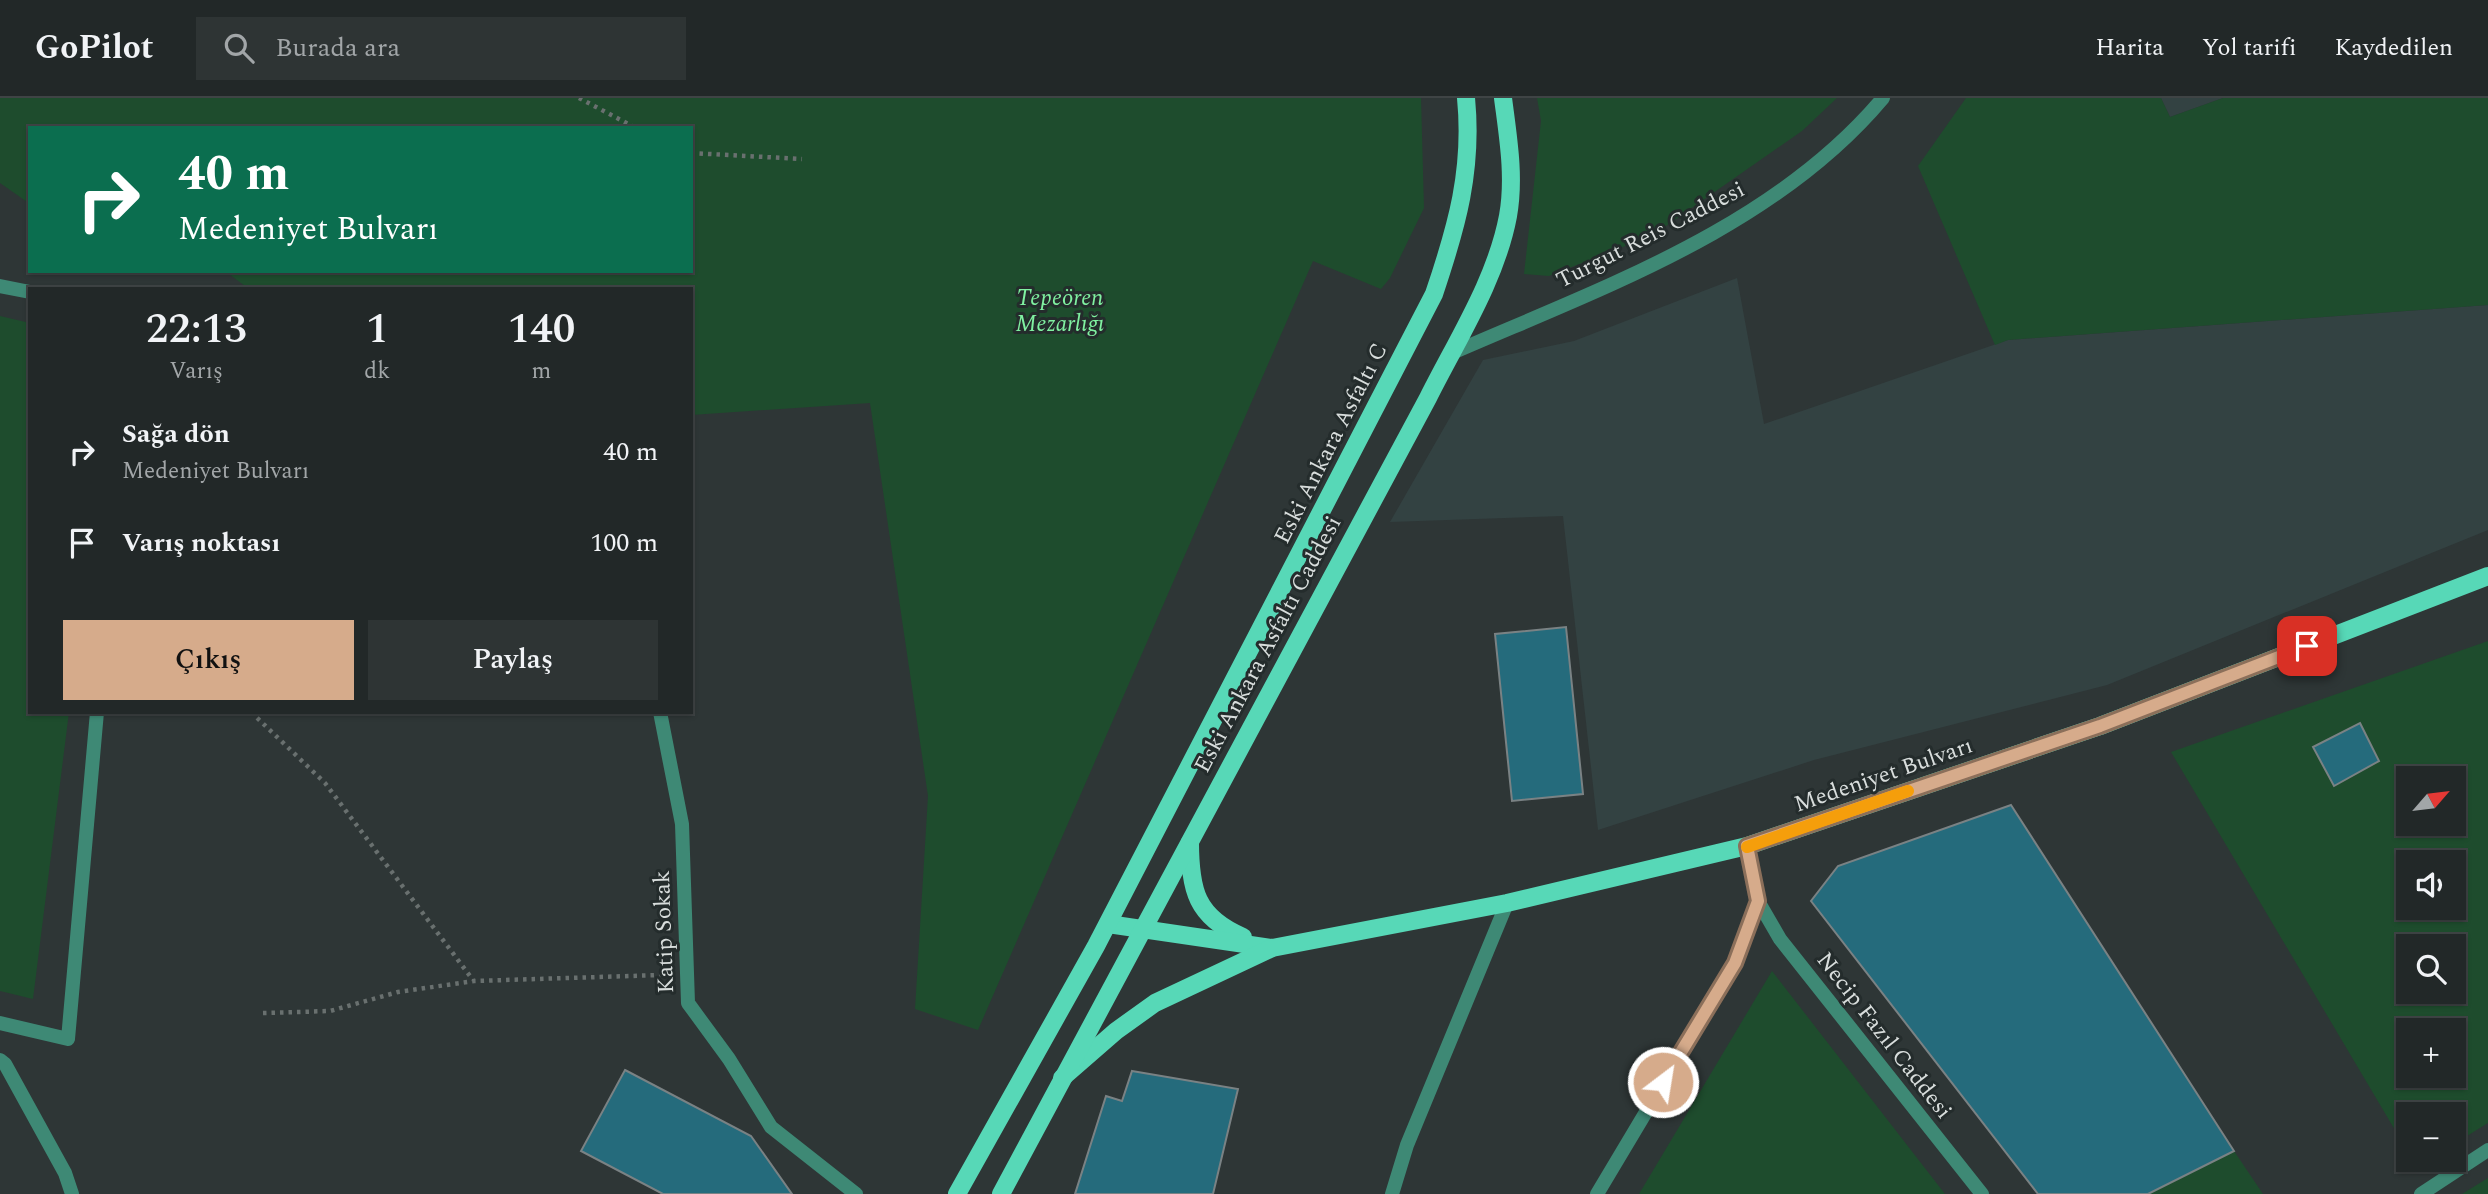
<!DOCTYPE html>
<html lang="tr">
<head>
<meta charset="utf-8">
<style>
	body { margin:0; font-family:Spectral,serif; background:#2e3434; color:#f1f3f6; height:100vh; display:flex; flex-direction:column; font-size:26px; white-space:nowrap }
	* { box-sizing:border-box; margin:0 }
	p { font-size:23px; color:#a2a6a8 }
	.icon { flex:none; width:38px; height:38px; fill:none; stroke:currentColor; stroke-width:2; stroke-linecap:round; stroke-linejoin:round }
	.map { position:relative; flex:1; overflow:hidden }
	.details { position:absolute; left:28px; top:189px; width:665px; height:427px; display:flex; flex-direction:column; background:#222828; border-radius:0px; box-shadow:0 2px 5px #0004,0 0 0 2px #3f4445 }
	.details>* { flex:none }
	.hud { position:absolute; left:28px; top:28px; width:665px; height:147px; border-radius:0px; box-shadow:0 2px 5px #0004,0 0 0 2px #3f4445; background:#0b6e4f; color:#fff; overflow:hidden }
	.needle { width:46px; rotate:62deg }
	.fabs { position:absolute; left:2396px; top:668px; display:grid; gap:14px }
	.fabs a { display:grid; place-items:center; width:70px; height:70px; border-radius:0px; background:#222828; box-shadow:0 2px 5px #0004,0 0 0 2px #3f4445; font-size:35px }
	.pin { position:absolute; display:grid; place-items:center; width:60px; height:60px; color:#fff; margin:-30px; border-radius:14px; box-shadow:0 4px 10px #0006 }
	.me { position:absolute; width:77px; margin:-38px; rotate:31deg; stroke-linejoin:round; filter:drop-shadow(0 0 5px #0008) }
	.turn { display:flex; align-items:center; gap:24px; height:147px; padding:0 35px; font-size:32px }
	.turn .icon { width:91px; height:91px; stroke-width:2.5 }
	.turn b { display:block; font-size:49px; line-height:60px }
	.eta { display:flex; justify-content:space-evenly; align-items:center; height:119px; text-align:center }
	.eta b { font-size:42px; font-weight:600; line-height:49px }
	.button { display:flex; gap:14px; margin-top:auto; padding:14px 35px }
	.button a { flex:1; height:80px; border-radius:0px; background:#d6ab8b; color:#111; font-size:28px; font-weight:600; line-height:80px; text-align:center }
	.button a+a { background:#2e3434; color:#f1f3f6 }
	ul { padding:0; list-style:none }
	li { display:flex; align-items:center; gap:21px; height:91px; padding:0 35px }
	li div { flex:1 }
	li b { display:block; font-size:26px }
	li em { font-style:normal }
	header { display:flex; align-items:center; gap:42px; box-sizing:border-box; height:98px; padding:0 35px; background:#222828; border-bottom:2px solid #3f4445 }
	header strong { font-size:33px }
	nav { display:flex; gap:38px; margin-inline-start:auto; font-size:24px }
	.search { width:490px; height:63px; background:#2e3434; display:flex; align-items:center; gap:18px; box-sizing:border-box; padding:0 24px; border-radius:0px; color:#a2a6a8; font-size:26px }
	.map>svg:first-child { display:block }
	.built { fill:#334242 }
	.green { fill:#1e4c2d; fill-rule:evenodd }
	.building { fill:#256b7c; stroke:#7a8284; stroke-width:2 }
	.lines { fill:none; stroke-linecap:round; stroke-linejoin:round }
	.path { stroke:#69706f; stroke-width:4.5; stroke-dasharray:3.5 5; stroke-linecap:butt }
	.service { stroke:#3e8975; stroke-width:14 }
	.minor { stroke:#3e8975; stroke-width:14 }
	.tertiary { stroke:#3e8975; stroke-width:14 }
	.primary { stroke:#57d8b7; stroke-width:18 }
	.route-casing { stroke:#8b6f5a; stroke-width:18 }
	.route { stroke:#d6ab8b; stroke-width:12 }
	.slow { stroke:#f59e0b; stroke-width:12 }
	.labels { text-anchor:middle; stroke-width:6; stroke-linejoin:round; paint-order:stroke }
	.street-label { font-size:23px; fill:#d8dddc; stroke:#242c2c }
	.park-label { font-size:23px; font-style:italic; fill:#80f1a1; stroke:#242c2c }
</style>
</head>
<body>
<header>
<strong>GoPilot</strong>
<div class="search"><svg class="icon" aria-label="search" viewBox="0 0 24 24"><circle cx="10" cy="10" r="6"/><path d="M15 15l6 6"/></svg>Burada ara</div>
<nav><a>Harita</a><a>Yol tarifi</a><a>Kaydedilen</a></nav>
</header>
<div class="map">
<svg width="2488" height="1096" viewBox="0 0 2488 1096">
	<rect width="100%" height="100%" fill="#2e3636"/>
	<g class="built">
		<polygon points="2161,0 2223,0 2170,19"/>
		<polygon points="1737,180 1764,326 2008,242 2488,207 2488,432 2107,587 1814,662 1598,732 1563,418 1390,424 1483,262 1574,243"/>
	</g>
	<g class="green">
		<polygon points="0,0 1421,0 1424,110 1390,180 1381,191 1313,163 978,932 915,911 928,698 870,305 691,317 691,191 249,191 225,173 691,173 691,30 30,30 30,106 0,85"/>
		<polygon points="1537,0 1837,0 1802,33 1653,137 1549,178 1524,176 1541,23"/>
		<polygon points="1966,0 2161,0 2170,19 2223,0 2488,0 2488,207 2008,242 1995,247 1918,68"/>
		<polygon points="0,218 30,225 30,614 69,614 33,901 0,893"/>
		<path d="M2488,543V1025L2454,1046V1017H2408V1054L2171,654ZM2408,681H2454V726H2408ZM2408,765H2454V810H2408ZM2408,849H2454V894H2408ZM2408,933H2454V978H2408Z"/>
		<polygon points="1772,873 1945,1096 1639,1096"/>
		<polygon points="2234,1053 2263,1096 2148,1096"/>
		<polygon points="2488,1080 2488,1096 2462,1096"/>
	</g>
	<g class="building">
		<polygon points="1566,529 1583,696 1512,703 1495,536"/>
		<polygon points="2360,625 2379,663 2334,688 2313,649"/>
		<polygon points="2011,707 2234,1053 2148,1096 2038,1096 1811,803 1838,768"/>
		<polygon points="625,972 751,1038 792,1096 663,1096 581,1053"/>
		<polygon points="1132,973 1238,991 1213,1096 1075,1096 1106,998 1122,1003"/>
	</g>
	<g class="lines">
		<g class="path">
			<polyline points="579,0 636,30"/>
			<polyline points="691,55 802,61"/>
			<polyline points="251,614 325,685 473,882"/>
			<polyline points="263,915 330,913 398,894 474,883 661,877"/>
		</g>
		<g class="service">
			<polyline points="0,962 5,966 65,1075 72,1096"/>
			<polyline points="1392,1096 1407,1047 1507,805"/>
		</g>
		<g class="minor">
			<polyline points="0,188 30,194"/>
			<polyline points="660,614 682,726 688,905 729,961 771,1029 856,1096"/>
			<polyline points="1758,803 1780,841 1982,1096"/>
			<polyline points="0,925 68,941 97,614"/>
			<polyline points="1597,1096 1735,865 1758,803 1747,748"/>
			<polyline points="2421,1096 2488,1052"/>
		</g>
		<path class="tertiary" d="M1450,256C1601,190 1774,130 1883,0"/>
		<g class="primary">
			<path d="M1190,744C1190,792 1196,819 1243,839"/>
			<polyline points="1108,826 1272,850"/>
			<polyline points="1062,980 1116,933 1155,905 1272,850 1507,805 1747,748 2100,628 2488,478"/>
			<path d="M957,1096L1096,848L1434,196C1457,128 1473,72 1466,0"/>
			<path d="M1001,1096L1428,300C1457,242 1496,182 1508,118C1515,79 1508,39 1503,0"/>
		</g>
	</g>
	<g class="lines">
		<defs>
			<polyline id="route" points="1663,984 1735,865 1758,803 1747,748 2100,628 2307,548"/>
		</defs>
		<use href="#route" class="route-casing"/>
		<use href="#route" class="route"/>
		<polyline class="slow" points="1747,749 1908,693"/>
	</g>
	<g class="labels">
		<g class="street-label">
			<text transform="translate(1650 136) rotate(-27)" y="8">Turgut Reis Caddesi</text>
			<text transform="translate(1330 345) rotate(-63)" y="8">Eski Ankara Asfaltı C</text>
			<text transform="translate(1267 546) rotate(-62)" y="8">Eski Ankara Asfaltı Caddesi</text>
			<text transform="translate(1883 676) rotate(-19)" y="8">Medeniyet Bulvarı</text>
			<text transform="translate(663 834) rotate(-92)" y="8">Katip Sokak</text>
			<text transform="translate(1885 937) rotate(52)" y="8">Necip Fazıl Caddesi</text>
		</g>
		<g class="park-label">
			<text x="1060" y="207">Tepeören<tspan x="1060" dy="26">Mezarlığı</tspan></text>
		</g>
	</g>
</svg>
<div class="fabs">
<a><svg class="needle" viewBox="-14 -14 28 28"><path d="M0-13l5 13h-10z" fill="#e53935"/><path d="M0 13l5-13h-10z" fill="#a2a6a8"/></svg></a>
<a><svg class="icon" aria-label="sound" viewBox="0 0 24 24"><path d="M4 9h4l5-4v14l-5-4H4zM17 9q2 3 0 6"/></svg></a>
<a><svg class="icon" aria-label="search" viewBox="0 0 24 24"><circle cx="10" cy="10" r="6"/><path d="M15 15l6 6"/></svg></a>
<a>+</a>
<a>−</a>
</div>
<div class="pin" style="left:2307px;top:548px;background:#d93025"><svg class="icon" aria-label="arrive" viewBox="0 0 24 24"><path d="M6 21V4h12l-3 4 3 4H6"/></svg></div>
<svg class="me" style="left:1663px;top:984px" viewBox="-20 -20 40 40"><circle r="17" fill="#d6ab8b" stroke="#fff" stroke-width="3"/><path d="M0-11L8 9 0 5-8 9z" fill="#fff"/></svg>
<div class="hud">
<div class="turn"><svg class="icon" aria-label="right" viewBox="0 0 24 24"><path d="M7 20v-9h11M14 6l5 5-5 5"/></svg><div><b>40 m</b>Medeniyet Bulvarı</div></div>
</div>
<section class="details">
<div class="eta">
<div><b>22:13</b><p>Varış</p></div>
<div><b>1</b><p>dk</p></div>
<div><b>140</b><p>m</p></div>
</div>
<ul>
<li><svg class="icon" aria-label="right" viewBox="0 0 24 24"><path d="M7 20v-9h11M14 6l5 5-5 5"/></svg><div><b>Sağa dön</b><p>Medeniyet Bulvarı</p></div><em>40 m</em></li>
<li><svg class="icon" aria-label="arrive" viewBox="0 0 24 24"><path d="M6 21V4h12l-3 4 3 4H6"/></svg><div><b>Varış noktası</b></div><em>100 m</em></li>
</ul>
<div class="button"><a>Çıkış</a><a>Paylaş</a></div>
</section>
</div>
</body>
</html>
